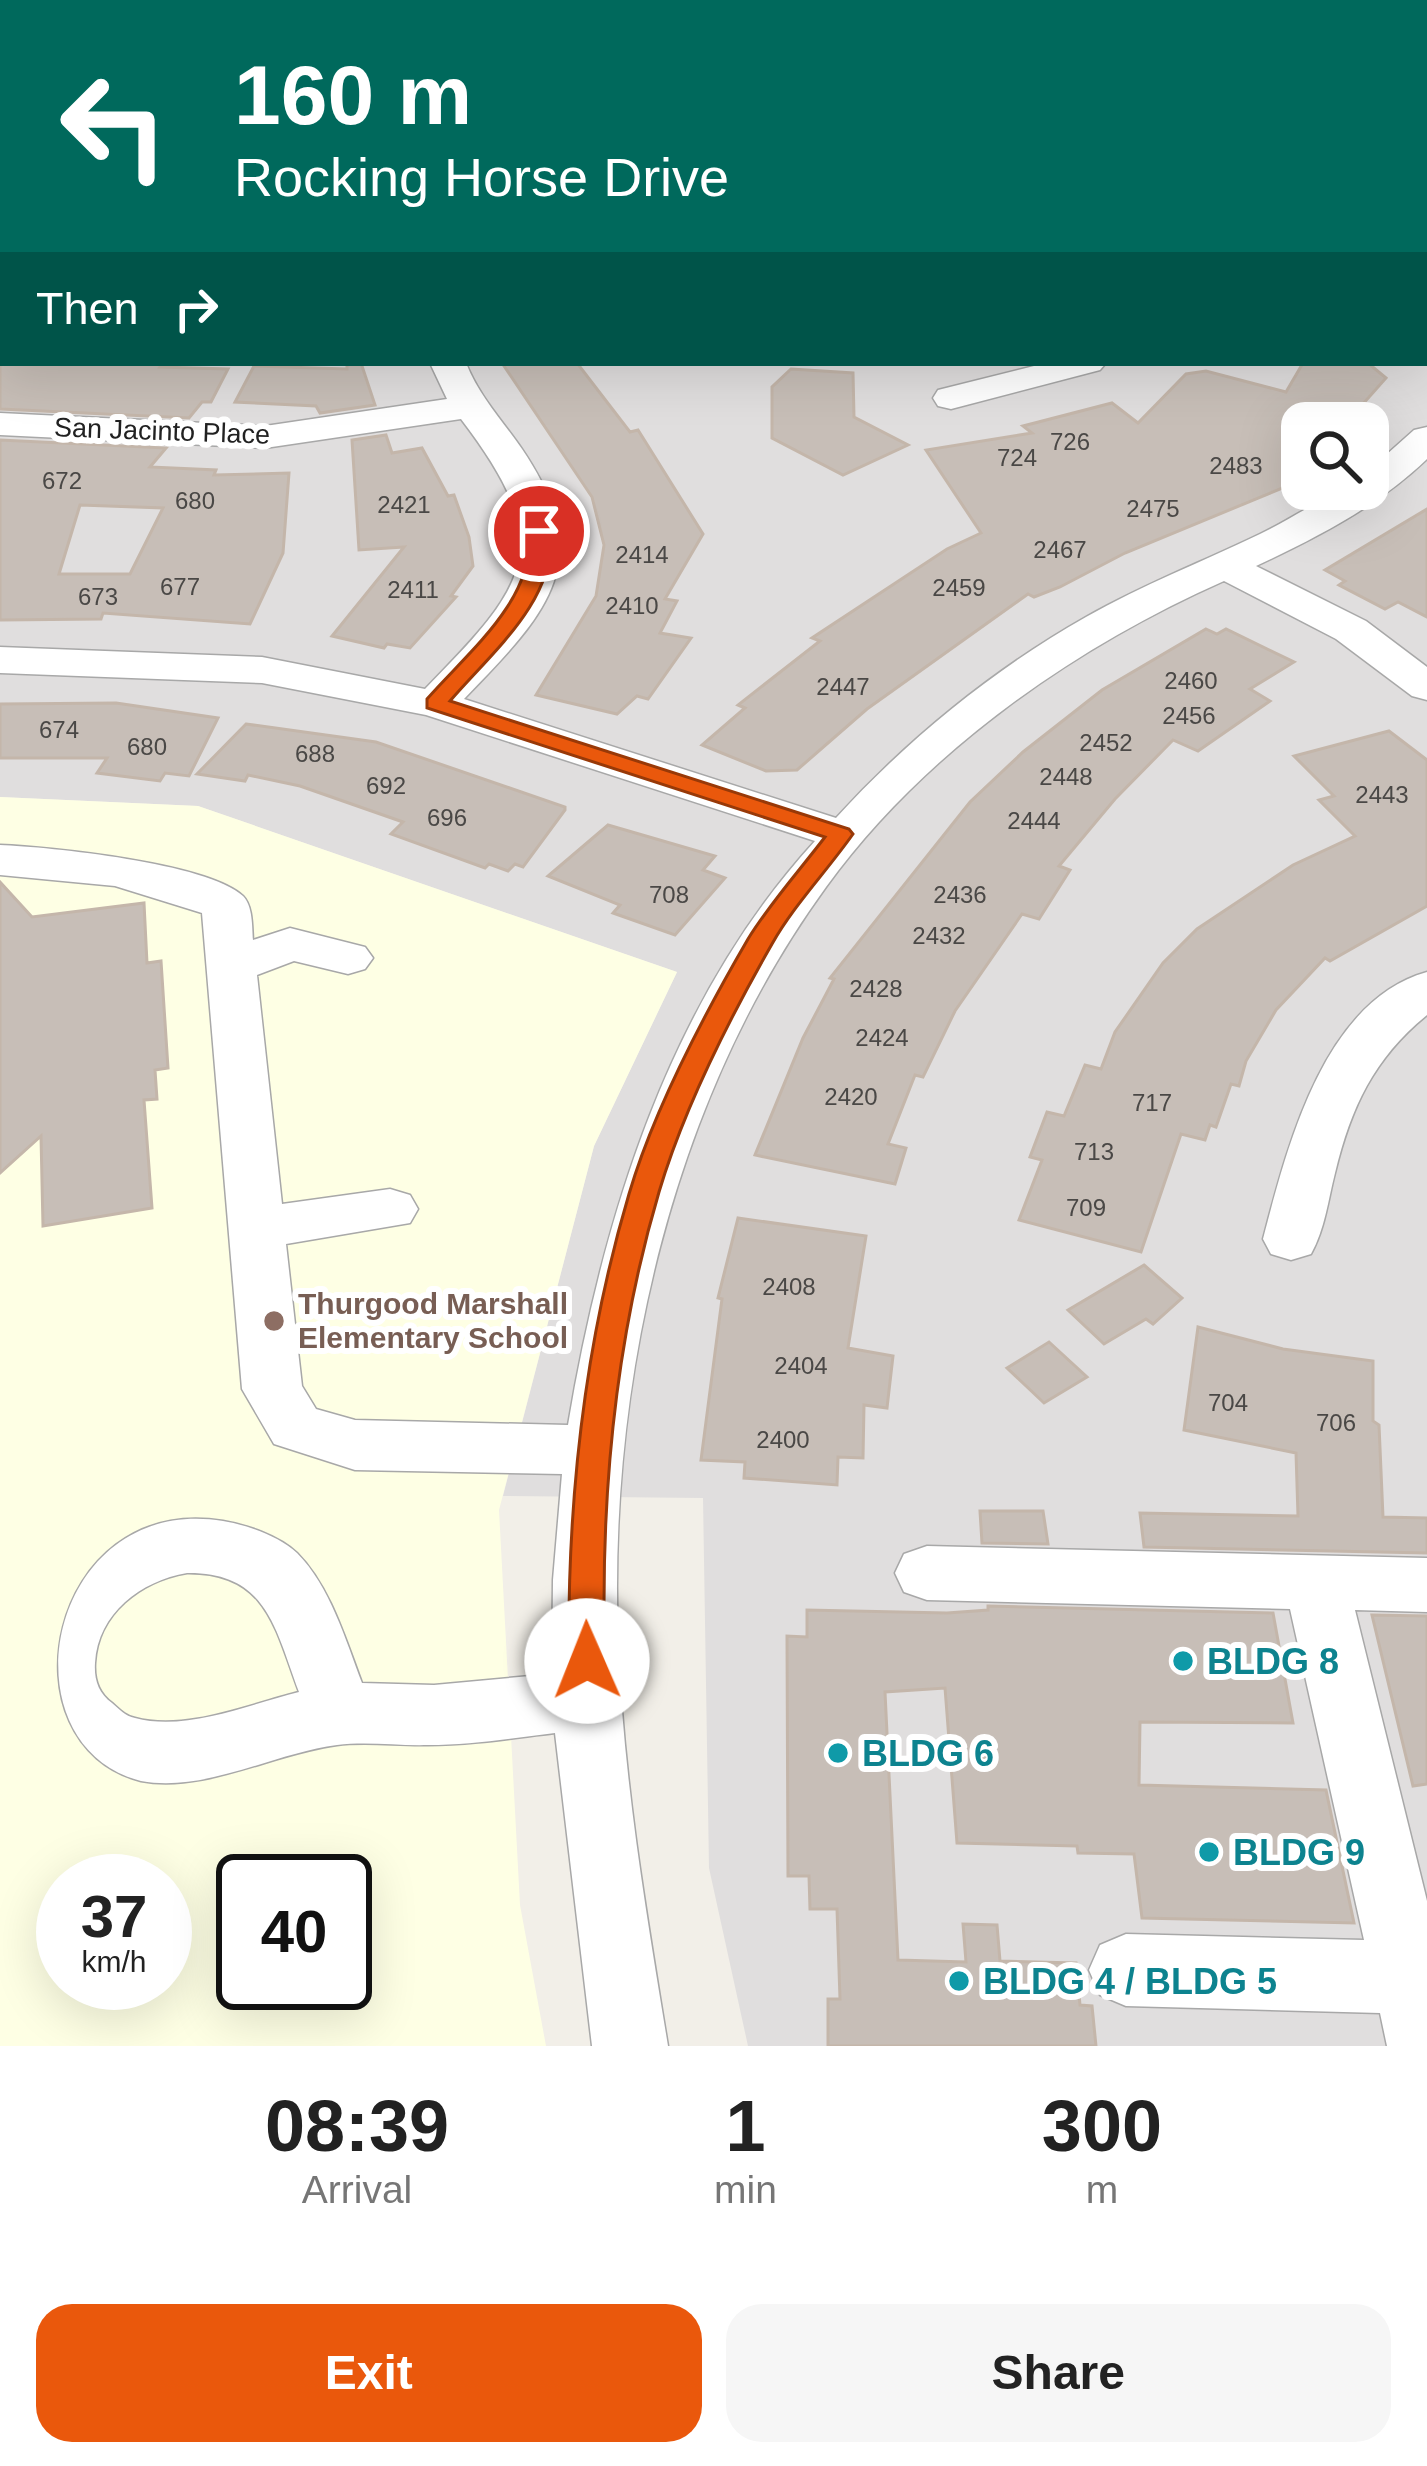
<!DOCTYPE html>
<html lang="en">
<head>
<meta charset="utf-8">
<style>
	body { margin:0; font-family:Helvetica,sans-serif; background:#f6f6f6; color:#222; height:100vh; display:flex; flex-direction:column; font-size:45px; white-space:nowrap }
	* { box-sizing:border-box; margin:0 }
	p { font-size:39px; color:#767676 }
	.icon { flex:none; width:66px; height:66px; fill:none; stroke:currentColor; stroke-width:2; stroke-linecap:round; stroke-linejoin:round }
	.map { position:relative; height:2046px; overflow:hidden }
	.details { display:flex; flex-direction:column; background:#fff; flex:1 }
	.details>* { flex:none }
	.banner { position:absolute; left:0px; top:0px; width:1428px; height:366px; box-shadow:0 12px 48px #0002; background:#00695c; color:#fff; overflow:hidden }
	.tools { position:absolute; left:1281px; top:402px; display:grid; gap:24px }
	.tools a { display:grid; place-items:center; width:108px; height:108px; border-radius:24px; background:#fff; box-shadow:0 12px 48px #0002; font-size:60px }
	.speed { position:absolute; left:36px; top:1854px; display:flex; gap:24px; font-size:60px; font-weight:700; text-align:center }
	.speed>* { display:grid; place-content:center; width:156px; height:156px; border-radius:50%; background:#fff; box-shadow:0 12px 48px #0002; line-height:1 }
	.speed small { font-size:30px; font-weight:400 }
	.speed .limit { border:6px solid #111; border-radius:18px; background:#fff; color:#111 }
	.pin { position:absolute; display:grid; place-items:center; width:102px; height:102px; color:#fff; margin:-51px; border:6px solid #fff; border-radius:50%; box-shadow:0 3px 12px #0007 }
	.me { position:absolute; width:132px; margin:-66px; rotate:359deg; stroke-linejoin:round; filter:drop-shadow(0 0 9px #0008) }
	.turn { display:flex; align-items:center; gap:42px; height:252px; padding:0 36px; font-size:54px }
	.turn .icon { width:156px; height:156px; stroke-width:2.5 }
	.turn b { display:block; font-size:84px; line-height:102px }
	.then { display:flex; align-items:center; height:114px; padding:0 36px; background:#0003; gap:24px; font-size:45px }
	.eta { display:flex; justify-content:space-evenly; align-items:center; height:204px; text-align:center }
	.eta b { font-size:72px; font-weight:700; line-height:84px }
	.action { display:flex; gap:24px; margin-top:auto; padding:24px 36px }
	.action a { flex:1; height:138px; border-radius:36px; background:#ea580c; color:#fff; font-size:48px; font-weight:700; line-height:138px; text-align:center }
	.action a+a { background:#f6f6f6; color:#222 }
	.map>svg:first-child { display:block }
	.residential { fill:#e0dede; fill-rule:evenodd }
	.education { fill:#feffe4; fill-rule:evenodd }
	.building { fill:#c7beb7; stroke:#c4b6aa; stroke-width:3; fill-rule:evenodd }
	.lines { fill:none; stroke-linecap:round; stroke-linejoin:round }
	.minor-casing { stroke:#a8a8a8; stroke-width:3 }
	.minor { fill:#fff; fill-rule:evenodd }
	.route { fill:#ea580c; stroke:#983908; stroke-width:3 }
	.education-dot { fill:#8d6e63; stroke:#fff; stroke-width:4.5 }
	.culture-dot { fill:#0f9aa8; stroke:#fff; stroke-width:4.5 }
	.labels { text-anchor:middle; stroke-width:12; stroke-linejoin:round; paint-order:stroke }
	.number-label { font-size:24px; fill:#4a4846 }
	.far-street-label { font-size:27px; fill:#212121; stroke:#fff }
	.education-label { font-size:30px; font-weight:bold; fill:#785e54; stroke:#fff; text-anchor:start }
	.near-culture-label { font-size:36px; font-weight:bold; fill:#0d838f; stroke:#fff; text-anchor:start }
</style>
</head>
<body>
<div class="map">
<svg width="1427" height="2046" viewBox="0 0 1427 2046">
	<rect width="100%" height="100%" fill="#f2efe8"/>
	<path class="residential" d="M0,0L1271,3H3V363H1425L1427,164V2046H748L709,1868L703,1498L503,1496L594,1146L677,972L198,806L0,797ZM1302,423H1368V489H1302Z"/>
	<path class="education" d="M0,797L198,806L677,972L594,1146L499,1510L520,1905L546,2046H0ZM63,1881H165V1983H63ZM243,1881H345V1983H243Z"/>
	<g class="building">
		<polygon points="0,363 163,363 160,367 228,369 211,402 202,402 189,418 0,409"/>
		<polygon points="347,363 361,363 375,405 320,413 316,406 235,402 254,366 347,369"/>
		<polygon points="502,363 577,363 630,432 638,430 703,534 665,599 677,601 660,633 691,638 648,699 637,696 617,714 536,695 596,596 604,545 592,497"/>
		<polygon points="1303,363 1368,363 1386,378 1346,423 1302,423 1302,480 1125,553 1060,587 1034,597 1028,594 867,709 797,770 766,771 702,745 745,708 738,705 820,641 812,638 947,549 981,533 926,450 1032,433 1023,426 1112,403 1138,423 1186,374 1206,371 1286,392"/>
		<polygon points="791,369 853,373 854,417 908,445 843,475 772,438 772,387"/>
		<polygon points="386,435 392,453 422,448 448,496 454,495 469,537 473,566 451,596 456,597 410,648 387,644 384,648 332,636 404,547 359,550 352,440"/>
		<path d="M0,440L166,448L150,467L216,470L214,475L289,473L283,553L250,624L103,613L101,619L0,620ZM80,505L163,508L130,574H59Z"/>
		<polygon points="1427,509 1427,617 1398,602 1385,609 1339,585 1345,581 1325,570"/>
		<polygon points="1206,629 1217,634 1226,629 1294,662 1250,689 1270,701 1198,751 1173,740 1115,799 1059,866 1070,870 1039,919 1022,914 955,1011 923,1077 915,1075 888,1144 906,1148 895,1184 755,1155 803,1038 834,979 830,978 970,802 1023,752 1102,690"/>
		<polygon points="116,703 218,718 189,776 165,773 160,781 97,773 107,758 0,758 0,704"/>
		<polygon points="246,724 376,742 565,807 565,810 523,867 515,864 508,871 489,864 485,868 391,834 403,822 300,786 248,775 245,781 197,774"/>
		<polygon points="1389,731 1427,760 1427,906 1330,961 1325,958 1276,1010 1246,1061 1239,1086 1231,1084 1216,1127 1210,1125 1205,1140 1181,1134 1141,1252 1019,1220 1042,1160 1030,1157 1047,1112 1064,1116 1085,1065 1101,1069 1115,1032 1163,963 1197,929 1293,865 1355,836 1319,800 1334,796 1294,756"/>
		<polygon points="608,825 715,856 703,870 725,878 675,935 613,913 620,905 548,876"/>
		<polygon points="0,882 32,917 144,903 147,963 161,961 168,1068 155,1070 157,1099 144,1100 152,1208 43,1226 41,1136 0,1173"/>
		<polygon points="738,1218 866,1236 848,1348 893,1356 887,1408 864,1405 863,1458 838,1457 837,1485 744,1478 745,1462 701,1460 722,1299 718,1298"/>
		<polygon points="1144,1265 1182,1298 1153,1324 1146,1319 1104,1344 1068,1310"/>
		<polygon points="1198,1327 1283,1349 1373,1361 1373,1421 1379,1425 1383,1517 1427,1518 1427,1553 1144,1547 1140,1513 1298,1516 1296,1453 1184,1430"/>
		<polygon points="1049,1342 1087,1377 1044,1403 1007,1368"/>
		<polygon points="980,1511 1043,1511 1048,1544 982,1543"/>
		<polygon points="988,1606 1273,1613 1293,1723 1140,1722 1139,1785 1326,1790 1354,1923 1142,1918 1134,1854 1078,1853 1077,1846 957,1843 945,1688 885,1692 898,1960 966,1962 963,1924 997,1925 1000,1961 1076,1963 1080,2005 1092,2006 1096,2046 828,2046 828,1999 840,1999 837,1909 810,1909 809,1876 788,1876 787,1636 807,1637 807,1610 947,1613 988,1610"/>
		<polygon points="1372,1615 1427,1616 1427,1784 1413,1786"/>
	</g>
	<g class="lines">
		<defs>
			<g id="minor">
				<polygon points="0,0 60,0 3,3 3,9"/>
				<polygon points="219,0 272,0 274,3 221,3"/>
				<polygon points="1172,0 1198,0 1199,3 1173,3"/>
				<polygon points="1290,0 1317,0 1319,3 1292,3"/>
				<rect x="1425" y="28" width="2" height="16"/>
				<rect x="0" y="210" width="3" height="18"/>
				<polygon points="1425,241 1427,242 1427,263 1425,262"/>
				<rect x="1425" y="323" width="2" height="21"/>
				<path d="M430,363H466C479,396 502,420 522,449C599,563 546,614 464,699L836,818C907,740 994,669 1086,617C1142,585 1202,562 1260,534C1295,518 1329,489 1368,489V471L1414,430L1427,427V459C1378,506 1318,537 1256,566L1366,621L1427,667V700L1412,696L1336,639L1224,581C1073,648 924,752 826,887C671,1100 608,1382 618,1642C623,1777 646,1912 668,2046H592L555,1733C513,1738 471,1745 428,1745C398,1746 367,1741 337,1745C274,1753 205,1793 141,1781C0,1745 47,1493 223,1521C247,1525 279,1536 297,1553C330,1586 346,1641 362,1683L434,1685L552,1674L553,1580L562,1474L355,1470L274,1444L242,1389L202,913L115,886L0,875V845C50,847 208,863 243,896C253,906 252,927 253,940L290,928L365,947L373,958L365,969L348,974L294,961L257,975L282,1204L390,1189L410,1195L418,1209L410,1223L286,1244L302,1386L316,1409L355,1420L568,1425C603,1217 669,1001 815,841L426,715L262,683L0,673V647L262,657L425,689C528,584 559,547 461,419L265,448L0,435V413L265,426L447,399ZM187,1573C267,1572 275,1628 299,1692C250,1704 186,1732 135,1718C125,1716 119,1709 112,1703C98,1693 94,1679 95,1663C98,1613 141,1581 187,1573Z"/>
				<polygon points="1046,363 1106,363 1100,370 951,409 938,406 933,398 938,390"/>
				<path d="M1427,972V1015C1374,1058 1351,1107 1335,1173C1328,1200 1325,1229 1311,1254L1291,1260L1271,1254L1263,1239C1287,1148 1323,1001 1427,972Z"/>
				<polygon points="927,1546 1427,1558 1427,1612 1355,1610 1427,1901 1427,2046 1387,2046 1380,2013 1126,2006 1100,1995 1089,1970 1100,1945 1126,1934 1364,1940 1290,1609 927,1600 904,1592 895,1573 904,1554"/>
			</g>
		</defs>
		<use href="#minor" class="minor-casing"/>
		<use href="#minor" class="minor"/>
	</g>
	<path class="route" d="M539,525L550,531C558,599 491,653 450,701L849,829L853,834C827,871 794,905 772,944C728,1021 684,1108 659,1192C614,1344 600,1504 605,1661L600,1672L587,1677L575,1672L569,1661C567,1504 584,1345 629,1194C653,1112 705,1013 748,939C770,903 800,870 825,837L427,708V699C468,652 536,599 529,531Z"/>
	<circle class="education-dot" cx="274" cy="1321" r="12"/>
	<g class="culture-dot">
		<circle cx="1183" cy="1661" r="12"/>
		<circle cx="838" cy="1753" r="12"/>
		<circle cx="1209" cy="1852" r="12"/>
		<circle cx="959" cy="1981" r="12"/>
	</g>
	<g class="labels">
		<g class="number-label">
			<text x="1070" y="450">726</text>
			<text x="1017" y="466">724</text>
			<text x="1236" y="474">2483</text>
			<text x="62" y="489">672</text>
			<text x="195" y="509">680</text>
			<text x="404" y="513">2421</text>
			<text x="1153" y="517">2475</text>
			<text x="1060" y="558">2467</text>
			<text x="642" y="563">2414</text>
			<text x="180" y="595">677</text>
			<text x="959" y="596">2459</text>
			<text x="413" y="598">2411</text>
			<text x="98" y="605">673</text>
			<text x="632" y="614">2410</text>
			<text x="1191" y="689">2460</text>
			<text x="843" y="695">2447</text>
			<text x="1189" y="724">2456</text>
			<text x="59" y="738">674</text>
			<text x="1106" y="751">2452</text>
			<text x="147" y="755">680</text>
			<text x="315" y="762">688</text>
			<text x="1066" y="785">2448</text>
			<text x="386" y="794">692</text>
			<text x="1382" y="803">2443</text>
			<text x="447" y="826">696</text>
			<text x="1034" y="829">2444</text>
			<text x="669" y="903">708</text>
			<text x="960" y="903">2436</text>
			<text x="939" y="944">2432</text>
			<text x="876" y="997">2428</text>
			<text x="882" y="1046">2424</text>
			<text x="851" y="1105">2420</text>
			<text x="1152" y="1111">717</text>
			<text x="1094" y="1160">713</text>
			<text x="1086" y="1216">709</text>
			<text x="789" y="1295">2408</text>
			<text x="801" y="1374">2404</text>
			<text x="1228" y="1411">704</text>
			<text x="1336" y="1431">706</text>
			<text x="783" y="1448">2400</text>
		</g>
		<g class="far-street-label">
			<text transform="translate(162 431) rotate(2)" y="9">San Jacinto Place</text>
		</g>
		<g class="education-label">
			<text x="298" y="1314">Thurgood Marshall<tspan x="298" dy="34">Elementary School</tspan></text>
		</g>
		<g class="near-culture-label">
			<text x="1207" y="1674">BLDG 8</text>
			<text x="862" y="1766">BLDG 6</text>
			<text x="1233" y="1865">BLDG 9</text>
			<text x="983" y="1994">BLDG 4 / BLDG 5</text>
		</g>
	</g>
</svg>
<div class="tools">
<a><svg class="icon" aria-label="search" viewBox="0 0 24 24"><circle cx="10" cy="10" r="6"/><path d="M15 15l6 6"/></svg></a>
</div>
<div class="speed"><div>37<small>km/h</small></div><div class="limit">40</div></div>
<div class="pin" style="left:539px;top:531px;background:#d93025"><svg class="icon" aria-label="arrive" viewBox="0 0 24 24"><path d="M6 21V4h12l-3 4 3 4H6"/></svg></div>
<svg class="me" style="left:587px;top:1661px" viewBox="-20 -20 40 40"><circle r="19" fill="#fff"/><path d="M0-13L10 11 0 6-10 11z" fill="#ea580c"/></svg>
<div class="banner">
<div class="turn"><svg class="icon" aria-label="left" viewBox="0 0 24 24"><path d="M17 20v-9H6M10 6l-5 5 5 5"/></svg><div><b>160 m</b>Rocking Horse Drive</div></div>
<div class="then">Then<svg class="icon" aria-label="right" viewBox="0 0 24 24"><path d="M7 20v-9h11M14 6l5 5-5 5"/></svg></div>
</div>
</div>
<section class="details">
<div class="eta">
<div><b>08:39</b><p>Arrival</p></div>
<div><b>1</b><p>min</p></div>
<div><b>300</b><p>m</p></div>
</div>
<div class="action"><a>Exit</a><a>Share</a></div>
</section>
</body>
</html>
